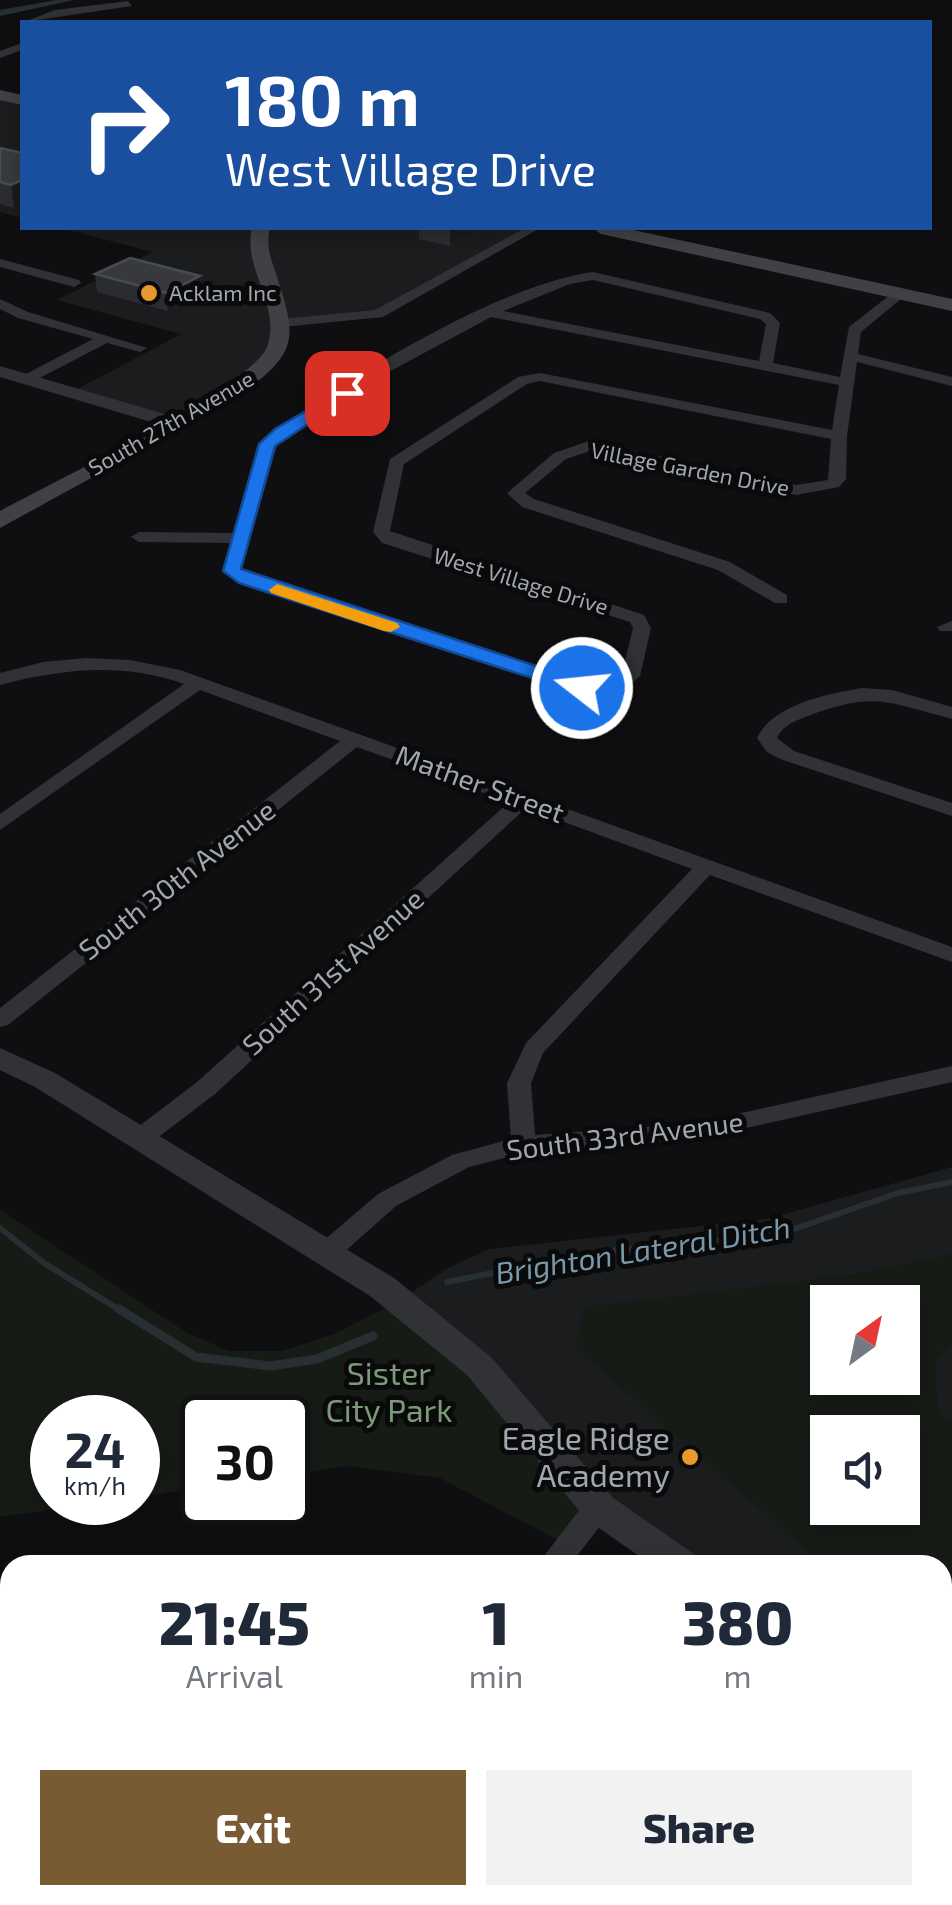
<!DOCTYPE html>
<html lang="en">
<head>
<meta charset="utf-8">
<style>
	body { margin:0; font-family:"Exo 2",sans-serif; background:#f2f2f3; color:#1f2937; height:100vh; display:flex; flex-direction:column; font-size:38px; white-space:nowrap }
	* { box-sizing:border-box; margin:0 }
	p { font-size:32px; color:#747a83 }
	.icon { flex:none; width:55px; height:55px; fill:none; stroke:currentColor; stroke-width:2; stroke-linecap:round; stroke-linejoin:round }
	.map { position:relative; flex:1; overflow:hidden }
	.sheet { position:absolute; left:0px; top:1555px; width:952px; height:350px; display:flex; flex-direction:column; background:#fff; border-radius:30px 30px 0 0; box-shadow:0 5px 15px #0003 }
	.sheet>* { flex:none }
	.guide { position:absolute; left:20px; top:20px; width:912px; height:210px; border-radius:0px; box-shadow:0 5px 15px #0003; background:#1a4fa0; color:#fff; overflow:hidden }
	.needle { width:65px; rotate:33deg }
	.tools { position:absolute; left:810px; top:1285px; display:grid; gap:20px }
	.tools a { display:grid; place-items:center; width:110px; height:110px; border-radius:0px; background:#fff; box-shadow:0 5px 15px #0003; font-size:50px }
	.speed { position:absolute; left:30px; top:1395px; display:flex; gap:20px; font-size:50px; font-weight:700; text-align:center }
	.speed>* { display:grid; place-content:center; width:130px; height:130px; border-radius:50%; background:#fff; box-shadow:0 5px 15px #0003; line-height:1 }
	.speed small { font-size:25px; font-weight:400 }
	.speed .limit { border:5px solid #111; border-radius:15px; background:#fff; color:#111 }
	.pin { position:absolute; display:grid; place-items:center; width:85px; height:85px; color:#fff; margin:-42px; border-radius:20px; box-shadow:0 5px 15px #0006 }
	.me { position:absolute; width:110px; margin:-55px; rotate:286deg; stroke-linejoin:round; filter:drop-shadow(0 0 8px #0008) }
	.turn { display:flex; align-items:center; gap:35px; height:210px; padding:0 40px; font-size:45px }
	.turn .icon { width:130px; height:130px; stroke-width:2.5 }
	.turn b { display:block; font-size:70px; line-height:85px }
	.eta { display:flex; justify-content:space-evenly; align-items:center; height:170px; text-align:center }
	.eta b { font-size:60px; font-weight:800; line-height:70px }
	.action { display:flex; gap:20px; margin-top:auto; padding:20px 40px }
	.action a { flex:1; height:115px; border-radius:0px; background:#795b33; color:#fff; font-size:40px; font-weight:800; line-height:115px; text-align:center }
	.action a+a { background:#f2f2f3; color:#1f2937 }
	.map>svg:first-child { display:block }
	.built { fill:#1b1c1d; fill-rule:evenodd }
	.green { fill:#161b16; fill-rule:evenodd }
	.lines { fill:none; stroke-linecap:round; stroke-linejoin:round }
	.stream-far1 { stroke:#272f33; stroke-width:6 }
	.stream { stroke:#272f33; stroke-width:9 }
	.canal { fill:#272f33; fill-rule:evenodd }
	.minor { fill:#313235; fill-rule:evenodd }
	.tertiary { fill:#313235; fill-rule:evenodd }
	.secondary { fill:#3f4145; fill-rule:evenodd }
	.wall { fill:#2b2c2f }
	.shaded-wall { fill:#1a1b1d }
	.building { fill:#38393d; stroke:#484b4f; stroke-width:2.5 }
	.route { fill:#1a73e8; stroke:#114b97; stroke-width:2.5 }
	.slow { fill:#f59e0b }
	.poi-dot { fill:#e8982f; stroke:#0a0a0b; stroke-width:4 }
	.labels { text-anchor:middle; stroke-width:10; stroke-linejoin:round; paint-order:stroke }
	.far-poi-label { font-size:22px; fill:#a1a7b1; stroke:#0a0a0b; text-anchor:start }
	.far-street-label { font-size:22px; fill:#a1a7b1; stroke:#0a0a0b }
	.street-label { font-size:28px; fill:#a1a7b1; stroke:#0a0a0b }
	.water-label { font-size:30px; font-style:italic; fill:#7999ab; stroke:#0a0a0b }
	.near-park-label { font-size:32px; fill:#7a9b78; stroke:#0a0a0b }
	.near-poi-label { font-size:32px; fill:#a1a7b1; stroke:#0a0a0b; text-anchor:end }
</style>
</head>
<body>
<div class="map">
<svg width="952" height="1905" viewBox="0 0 952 1905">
	<rect width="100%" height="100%" fill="#0f0f11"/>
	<g class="built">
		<polygon points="0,95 22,100 22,218 0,212"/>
		<polygon points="60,228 534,228 390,309 283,323 277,349 175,423 72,392 181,334 57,300 153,252"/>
		<path d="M952,1167V1712L943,1707L942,1565H681L399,1301L448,1268L489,1249L767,1219ZM828,1302H902V1378H828ZM828,1432H902V1508H828Z"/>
	</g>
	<g class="green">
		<polygon points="0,1210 189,1334 229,1351 282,1351 334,1334 399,1301 599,1508 567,1545 440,1478 347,1466 288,1475 288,1418 202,1418 202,1487 138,1497 138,1418 52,1418 52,1502 98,1503 0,1517"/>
		<path d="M952,1254V1344L935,1359L938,1413L952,1423V1622L943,1619L942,1565H823L574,1346L585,1307L845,1276ZM828,1302H902V1378H828ZM828,1432H902V1508H828Z"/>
	</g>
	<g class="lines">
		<g class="stream-far1">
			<polyline points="0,1228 44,1263 123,1312"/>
			<polyline points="447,1282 601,1252 777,1235 898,1193 952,1182"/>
		</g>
		<polyline class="stream" points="119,1309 196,1357 270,1366 317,1359 373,1336"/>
		<polygon class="canal" points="56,0 74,0 0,16 0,10"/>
		<g class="minor">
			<polygon points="128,1 132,6 24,22 55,10"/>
			<polygon points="22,43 22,50 0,58 0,51"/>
			<polygon points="525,228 540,228 383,317 282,327 275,323 282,319 375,310"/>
			<polygon points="0,259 79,280 81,283 74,287 0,267"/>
			<path d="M593,272L770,313L780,323L773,363L840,377L849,327L895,291L907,294L861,332L858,354L952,377V386L857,362L847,436L846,479L839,487L796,495L590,451L566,459L525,493L534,499L730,562L787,595V603H775L718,570L522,507L507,493L554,453L589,441L796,485L828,480L831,439L540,381L527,384L404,464L390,531L644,615L651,628L640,676C619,699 590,695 563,689L239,583L223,571L232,543L139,542L131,537L139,532L235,533L265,437C348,379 494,286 593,272ZM593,280L760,319L766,324L759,361L503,311L570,284ZM491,317L839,385L832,430L540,373L518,377L390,459L373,532L382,543L630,622L633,628L622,674L602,683L565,677L241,569L278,442L385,374Z"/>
			<polygon points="0,299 28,312 147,348 140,352 107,343 32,382 22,382 22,376 93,339 18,318 0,309"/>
			<polygon points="952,621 952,631 940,631 937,627"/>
			<path d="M86,658L130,660L180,670L952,947V962L710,875L543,1053L531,1083L535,1135L697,1123L952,1066V1082L697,1139L524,1153L469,1167L396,1206L334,1261L325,1264L316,1261L312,1254L316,1247L378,1194L452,1155L511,1139L507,1083L526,1043L692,869L526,808L215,1094L148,1145H130L127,1139L130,1133L197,1082L509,802L357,747L8,1025L0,1027V1008L340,741L200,690L0,830V814L184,684C122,662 62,669 0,685V673L43,662Z"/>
			<path d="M862,688L892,690L952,707V719C887,702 874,691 808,716C795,721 783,725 777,738L794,751L952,803V816L780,759L767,752L757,738C773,704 828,694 862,688Z"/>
			<polygon points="599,1496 610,1499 614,1508 570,1565 537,1565 588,1499"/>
			<polygon points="10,1642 10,1670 0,1671 0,1643"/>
			<polygon points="283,1895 322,1895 317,1905 278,1905"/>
			<polygon points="746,1895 782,1895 777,1905 741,1905"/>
			<polygon points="863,1895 912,1895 917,1905 868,1905"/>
		</g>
		<g class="tertiary">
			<polygon points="0,366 182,419 184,423 182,427 168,427 0,377"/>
			<polygon points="0,1048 55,1073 394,1278 491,1357 612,1497 694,1554 700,1565 652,1565 586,1519 467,1375 370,1296 35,1087 0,1070"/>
			<polygon points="942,1690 952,1693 952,1730 942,1726"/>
		</g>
		<g class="secondary">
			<polygon points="0,90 22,95 22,105 0,100"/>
			<path d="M252,228H270C266,246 270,256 276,274C300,345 295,354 235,399L0,528V511C46,486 253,385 267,347C282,306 242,269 252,228Z"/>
			<polygon points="592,228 624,228 952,299 952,311 601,234"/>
		</g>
	</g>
	<g class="wall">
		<polygon points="0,148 22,153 22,204 14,208 0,204"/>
		<polygon points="419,228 483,228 450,246 419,239"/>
		<polygon points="95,274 200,276 202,294 168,311 97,292"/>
	</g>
	<g class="shaded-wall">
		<polygon points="22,180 22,204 14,208 11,185"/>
		<polygon points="450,228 483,228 450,246"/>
		<polygon points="200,276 202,294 168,311 166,293"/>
	</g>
	<g class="building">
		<polygon points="0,148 22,153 22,180 11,185 0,182"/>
		<polygon points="130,258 200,276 166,293 95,274"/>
	</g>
	<polygon class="route" points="342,390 355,393 275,446 241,569 588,683 588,692 575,692 239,583 223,571 259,444 275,429"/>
	<polygon class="slow" points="277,584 397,623 400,627 391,632 384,631 271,593 269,590"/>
	<g class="poi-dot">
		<circle cx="149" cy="293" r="10"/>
		<circle cx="690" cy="1457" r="10"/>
	</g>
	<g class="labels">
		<g class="far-poi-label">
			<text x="169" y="301">Acklam Inc</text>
		</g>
		<g class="far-street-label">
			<text transform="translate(171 423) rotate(-30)" y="8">South 27th Avenue</text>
			<text transform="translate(690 469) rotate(11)" y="8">Village Garden Drive</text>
			<text transform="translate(521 581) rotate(17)" y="8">West Village Drive</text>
		</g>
		<g class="street-label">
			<text transform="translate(480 784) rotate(20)" y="10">Mather Street</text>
			<text transform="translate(177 880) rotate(-38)" y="10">South 30th Avenue</text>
			<text transform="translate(333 972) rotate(-42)" y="10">South 31st Avenue</text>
			<text transform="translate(625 1136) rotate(-7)" y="10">South 33rd Avenue</text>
		</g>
		<g class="water-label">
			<text transform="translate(643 1251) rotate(-9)" y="10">Brighton Lateral Ditch</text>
		</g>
		<g class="near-park-label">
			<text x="389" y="1385">Sister<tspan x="389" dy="37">City Park</tspan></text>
		</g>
		<g class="near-poi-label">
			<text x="670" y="1450">Eagle Ridge<tspan x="670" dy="37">Academy</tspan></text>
		</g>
	</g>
</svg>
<div class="tools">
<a><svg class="needle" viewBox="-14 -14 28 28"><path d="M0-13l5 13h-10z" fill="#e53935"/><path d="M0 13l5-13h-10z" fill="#747a83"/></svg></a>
<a><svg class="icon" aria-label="sound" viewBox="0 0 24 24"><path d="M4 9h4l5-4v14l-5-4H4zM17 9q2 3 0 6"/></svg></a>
</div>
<div class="speed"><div>24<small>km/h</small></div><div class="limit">30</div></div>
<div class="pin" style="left:347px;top:393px;background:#d93025"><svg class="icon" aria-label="arrive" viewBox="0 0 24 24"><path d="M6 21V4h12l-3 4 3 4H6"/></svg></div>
<svg class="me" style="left:582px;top:688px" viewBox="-20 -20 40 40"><circle r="17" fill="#1a73e8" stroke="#fff" stroke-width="3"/><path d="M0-11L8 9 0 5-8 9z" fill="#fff"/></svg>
<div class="guide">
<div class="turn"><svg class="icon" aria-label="right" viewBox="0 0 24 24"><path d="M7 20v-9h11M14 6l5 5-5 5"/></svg><div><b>180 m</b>West Village Drive</div></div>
</div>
<section class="sheet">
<div class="eta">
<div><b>21:45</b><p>Arrival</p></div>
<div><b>1</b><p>min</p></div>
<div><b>380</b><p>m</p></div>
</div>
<div class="action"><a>Exit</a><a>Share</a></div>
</section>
</div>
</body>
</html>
